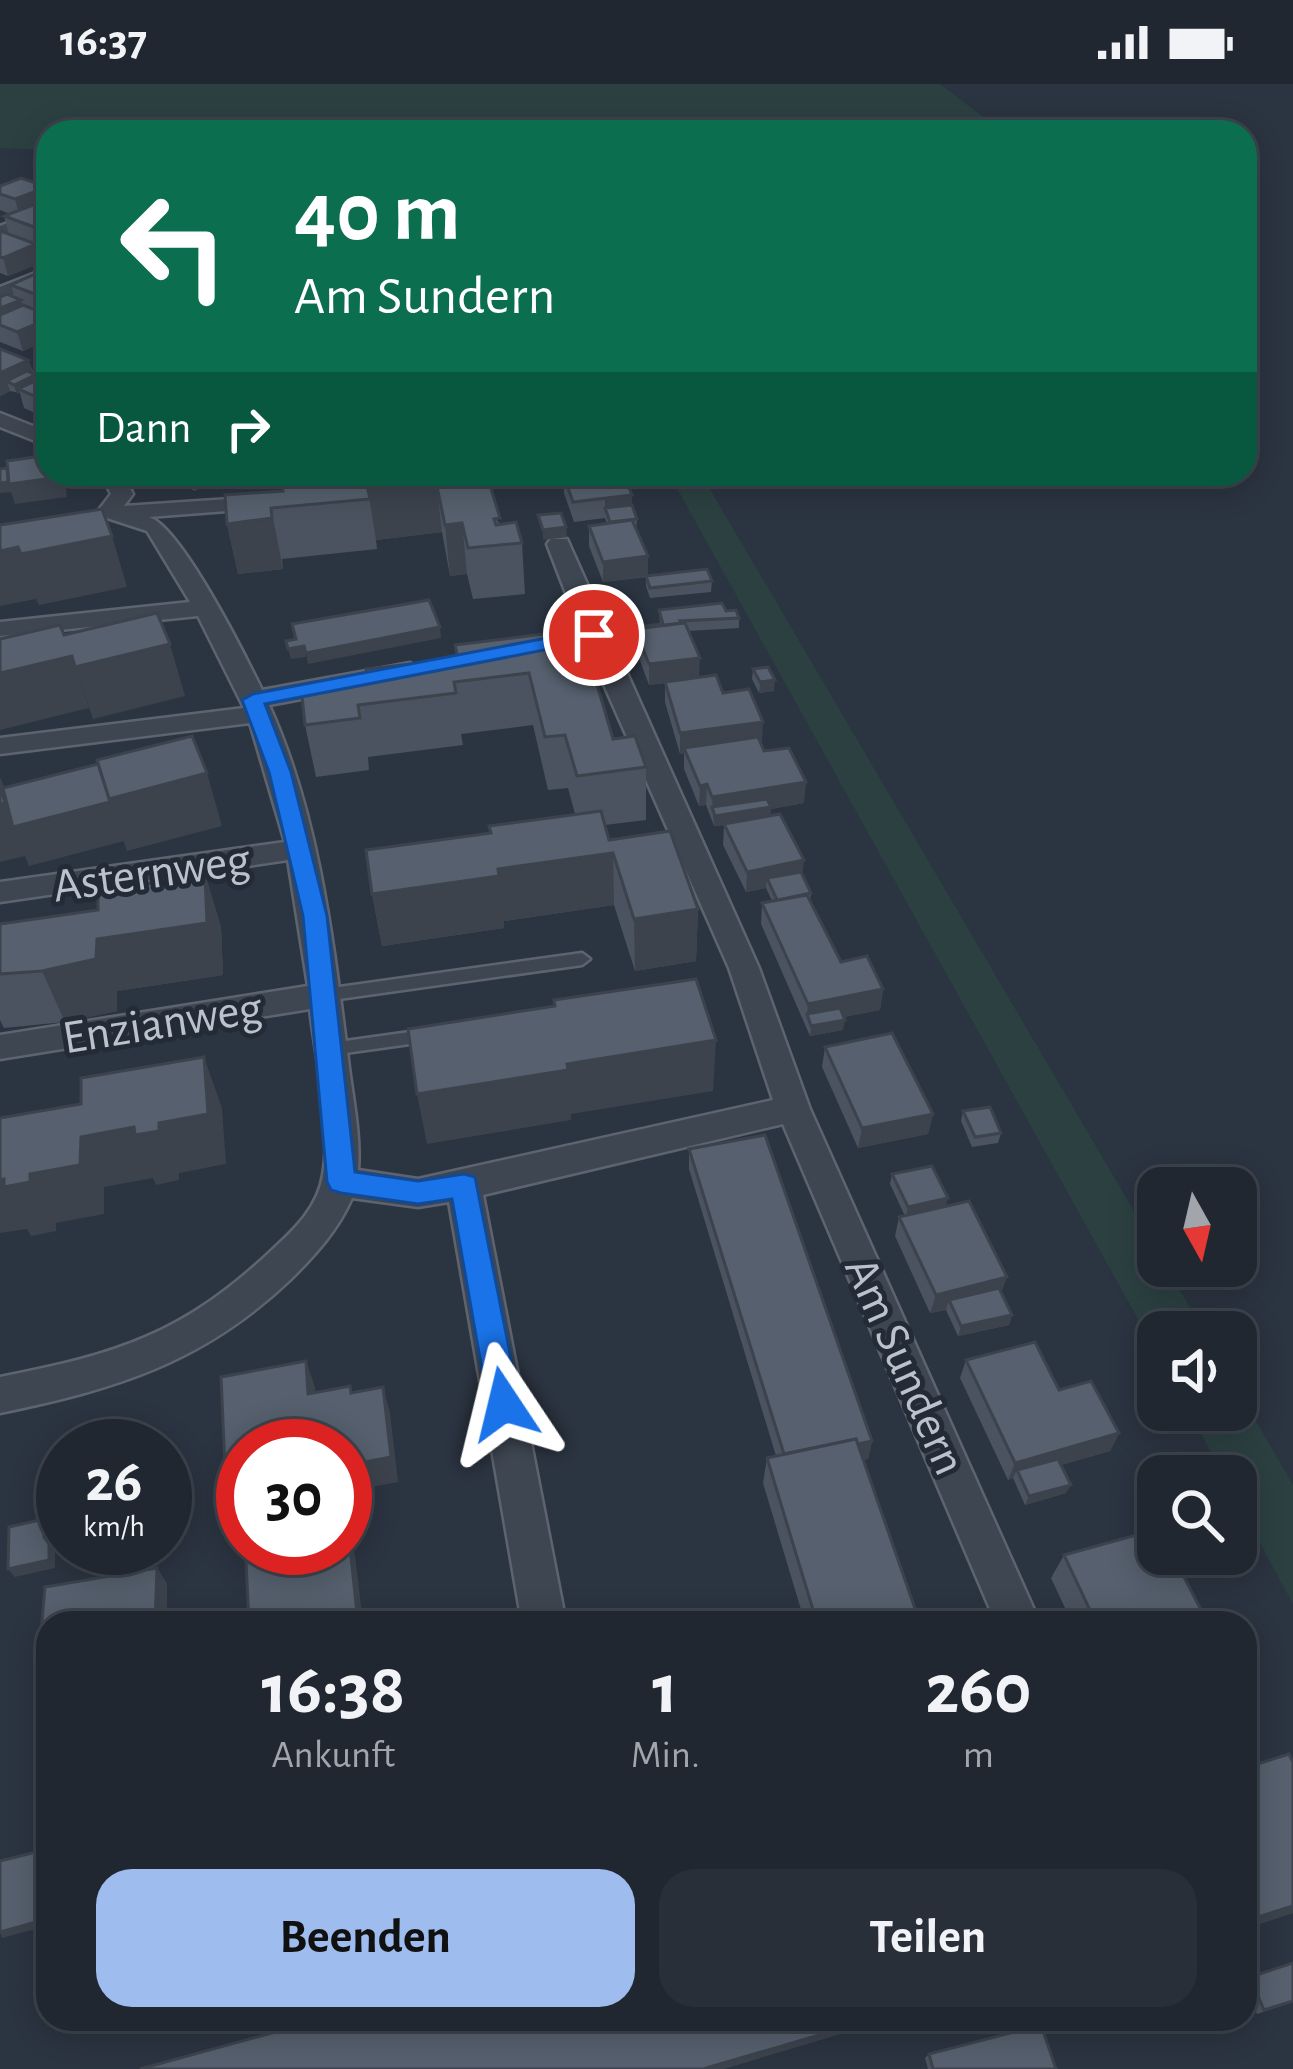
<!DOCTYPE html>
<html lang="de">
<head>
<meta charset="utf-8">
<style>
	body { margin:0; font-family:"Alegreya Sans",sans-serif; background:#282f39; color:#f1f3f6; height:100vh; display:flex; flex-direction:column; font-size:45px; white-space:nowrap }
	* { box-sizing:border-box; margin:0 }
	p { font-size:39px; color:#a2a5ab }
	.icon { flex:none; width:66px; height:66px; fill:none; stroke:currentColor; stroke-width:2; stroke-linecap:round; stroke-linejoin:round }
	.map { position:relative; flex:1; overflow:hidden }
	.panel { position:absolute; left:36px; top:1527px; width:1221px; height:420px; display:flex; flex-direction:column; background:#202731; border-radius:36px; box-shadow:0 6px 30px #0003,0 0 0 3px #3d444d }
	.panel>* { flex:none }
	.guide { position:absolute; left:36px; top:36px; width:1221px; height:366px; border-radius:36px; box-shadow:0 6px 30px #0003,0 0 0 3px #3d444d; background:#0b6e4f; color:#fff; overflow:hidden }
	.needle { width:78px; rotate:172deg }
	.buttons { position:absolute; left:1137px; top:1083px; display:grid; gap:24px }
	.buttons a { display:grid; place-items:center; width:120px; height:120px; border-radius:24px; background:#202731; box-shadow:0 6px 30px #0003,0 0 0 3px #3d444d; font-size:60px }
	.speed { position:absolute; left:36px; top:1335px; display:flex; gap:24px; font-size:60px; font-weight:700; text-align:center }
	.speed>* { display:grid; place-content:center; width:156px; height:156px; border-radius:50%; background:#202731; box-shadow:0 6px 30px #0003,0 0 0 3px #3d444d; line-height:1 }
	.speed small { font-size:30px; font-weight:400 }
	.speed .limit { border:18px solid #d22; background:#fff; color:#111 }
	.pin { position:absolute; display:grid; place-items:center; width:102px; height:102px; color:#fff; margin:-51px; border:6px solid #fff; border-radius:50%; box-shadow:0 3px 12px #0007 }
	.me { position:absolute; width:132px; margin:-66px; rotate:350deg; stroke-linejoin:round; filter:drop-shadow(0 0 9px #0008) }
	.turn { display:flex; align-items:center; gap:42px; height:252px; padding:0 60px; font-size:54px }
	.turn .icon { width:156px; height:156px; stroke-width:2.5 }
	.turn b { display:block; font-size:84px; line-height:102px }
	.then { display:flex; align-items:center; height:114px; padding:0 60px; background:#0003; gap:24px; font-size:45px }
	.eta { display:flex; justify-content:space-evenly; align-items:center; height:204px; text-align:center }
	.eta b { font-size:72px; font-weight:600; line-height:84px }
	.primary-button { display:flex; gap:24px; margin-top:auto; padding:24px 60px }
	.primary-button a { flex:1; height:138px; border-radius:36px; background:#9ebdee; color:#111; font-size:48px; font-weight:600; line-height:138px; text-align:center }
	.primary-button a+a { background:#282f39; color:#f1f3f6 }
	.status { display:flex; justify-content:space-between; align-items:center; height:84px; padding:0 60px; background:#202731; direction:ltr }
	.status svg { height:33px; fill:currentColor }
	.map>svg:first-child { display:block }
	.green { fill:#2c4042 }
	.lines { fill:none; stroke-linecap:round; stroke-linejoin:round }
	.service-casing { stroke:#5d646f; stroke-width:5 }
	.minor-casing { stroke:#5d646f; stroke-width:5 }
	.service { fill:#3e4651; fill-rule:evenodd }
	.minor { fill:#3e4651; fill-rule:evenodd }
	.wall { fill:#4a535f }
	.shaded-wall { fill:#3c434d }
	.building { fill:#56606e; stroke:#3c434d; stroke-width:3 }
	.route { fill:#1a73e8; stroke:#114b97; stroke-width:3 }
	.labels { text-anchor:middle; stroke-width:10; stroke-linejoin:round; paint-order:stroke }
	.street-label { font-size:48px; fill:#bcc2cb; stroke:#232b37 }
</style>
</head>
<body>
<div class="status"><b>16:37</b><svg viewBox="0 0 49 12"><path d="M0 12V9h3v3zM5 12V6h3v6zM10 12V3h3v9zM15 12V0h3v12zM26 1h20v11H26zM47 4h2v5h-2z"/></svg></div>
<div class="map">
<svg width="1293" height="1985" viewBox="0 0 1293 1985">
	<rect width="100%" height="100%" fill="#2b3441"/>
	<g class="green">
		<polygon points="0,0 940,0 1003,48 48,48 48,66 0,64"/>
		<polygon points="669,390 701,390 1158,1168 1158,1182 1166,1182 1204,1248 1158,1248 1158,1271"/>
		<polygon points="1236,1303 1293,1401 1293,1520 1236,1415 1236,1392 1224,1392 1188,1326 1236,1326"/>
	</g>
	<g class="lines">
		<defs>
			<g id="service">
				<polygon points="582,869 590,875 582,881 325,917 317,911 325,905"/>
				<polygon points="431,945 439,951 431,957 331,971 323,965 331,959"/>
			</g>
			<g id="minor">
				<polygon points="48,124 48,135 0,153 0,142"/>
				<polygon points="48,184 48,196 0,216 0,203"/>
				<polygon points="0,329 48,348 48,362 0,343"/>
				<path d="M101,390H123L133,410L124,422L274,412L277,417L266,424L149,433C181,443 245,571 262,606L410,579L423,587L410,595L269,621C319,731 333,856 348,975C352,1012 361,1049 358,1086L418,1095L773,1016L729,884L586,560L513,575L500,567L504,562L580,546L547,460L551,455H567L759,884L810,1025L1040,1539H996L783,1040L483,1111L566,1539H522L449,1118L418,1123L352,1114C338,1146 316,1170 291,1195C203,1279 116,1305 0,1329V1293C118,1270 183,1250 272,1166C295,1145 318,1123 323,1091C332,1039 316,978 310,925L0,975V951L308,902L288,776L0,818V798L285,758L250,639L0,670V654L244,624L198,532L0,552V538L190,518L147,447L101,432L98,427L111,410Z"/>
				<polygon points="458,390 536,390 525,397 424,407 413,400 424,393"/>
			</g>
		</defs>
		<use href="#service" class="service-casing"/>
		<use href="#minor" class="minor-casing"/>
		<use href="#service" class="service"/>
		<use href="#minor" class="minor"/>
	</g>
	<g class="wall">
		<polygon points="0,102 48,103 48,122 45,123 48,124 48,164 9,150 4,132 10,130 0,126"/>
		<polygon points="0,147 36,160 41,179 8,192 0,189"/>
		<polygon points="48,188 48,282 39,278 34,262 23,267 0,258 0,213 15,213 11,201"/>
		<polygon points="0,265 28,276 37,296 48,291 48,335 24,324 20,309 10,307 0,312"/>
		<polygon points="159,390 225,390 195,407"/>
		<polygon points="563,390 632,421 637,435 636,446 648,492 712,497 711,508 650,514 646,502 646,493 603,498 589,462 589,442 607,440 605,434 574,438 564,409"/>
		<polygon points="461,394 469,400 500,440 522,459 525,510 473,515 467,490 450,492 442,448 376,456 377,465 282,475 283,485 238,490 227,440 225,411"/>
		<polygon points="659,526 726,527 739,534 739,544 689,547 699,593 723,609 762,659 764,667 804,719 771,725 770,732 803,791 811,809 810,818 841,878 883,905 880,926 843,933 843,946 810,952 761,840 762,819 772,817 766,804 746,808 723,761 724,741 714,742 706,721 699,722 684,685 684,669 680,670 665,618 665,599 649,601 636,566 635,543 660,540"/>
		<polygon points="455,561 562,581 571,590 613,655 646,683 646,736 605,741 609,756 698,825 696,877 635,887 614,821 504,837 504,844 382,862 372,810 490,749 575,730 568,704 548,706 533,641 461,650 463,661 368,673 369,686 316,693 305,641 368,596 456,575"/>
		<polygon points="753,585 774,607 759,609 752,595"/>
		<polygon points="205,791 221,843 223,891 117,907 117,927 65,938 4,944 0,936 0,840 98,826"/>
		<polygon points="825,963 933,1030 928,1050 858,1064 822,983"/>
		<polygon points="963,1027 1001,1049 998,1059 972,1063 961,1037"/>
		<polygon points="689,1065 872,1357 868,1375 863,1376 920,1539 805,1539 763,1399 767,1374 776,1372 689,1085"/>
		<polygon points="892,1090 948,1114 945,1123 1001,1209 1012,1231 1009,1241 958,1252 946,1226 930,1229 895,1152 899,1133 905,1132 890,1100"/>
		<polygon points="966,1276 1059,1306 1119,1349 1110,1367 1061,1381 1066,1409 1025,1421 1013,1394 1008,1396 960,1294"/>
		<polygon points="1064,1471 1208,1539 1072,1539 1051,1494"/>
		<polygon points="157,1484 167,1500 166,1539 48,1539 48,1604 37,1593 45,1503"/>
		<polygon points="1293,1879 1293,1918 1257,1930 1245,1903 1245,1896"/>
		<polygon points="929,1970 1056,1985 928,1985 925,1974"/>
	</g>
	<g class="shaded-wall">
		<polygon points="48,103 48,122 20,133 15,115"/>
		<polygon points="36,160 41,179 8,192 3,174"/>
		<polygon points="21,216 23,225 0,235 0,224"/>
		<polygon points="48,235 48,256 33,259 34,262 23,267 17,248"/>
		<polygon points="28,276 38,301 18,305 20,309 17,310 14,301 7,297 10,307 0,312 0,289"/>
		<polygon points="64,390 67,413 15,420 11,408 0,409 0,399"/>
		<polygon points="191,390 225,390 195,407"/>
		<polygon points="436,398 442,448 376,456 368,406"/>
		<polygon points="632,411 632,431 605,424 605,434 605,414"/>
		<polygon points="271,424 283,485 238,490 227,440"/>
		<polygon points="462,439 467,490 450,492 445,441"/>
		<polygon points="566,443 567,453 543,456 543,446"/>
		<polygon points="112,452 127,503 39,521 36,515 0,522 0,467"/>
		<polygon points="648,472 648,492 603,498 603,478"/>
		<polygon points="440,543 441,554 308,580 306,569"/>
		<polygon points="170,560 185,612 93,635 75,583"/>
		<polygon points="304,562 306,573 291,575 288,565"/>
		<polygon points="72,572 89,624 0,646 0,589"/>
		<polygon points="700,574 699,594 649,601 649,580"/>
		<polygon points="775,596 774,607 759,609 760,598"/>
		<polygon points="763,638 762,659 686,669 684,664 684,669 680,670 680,649"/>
		<polygon points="98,680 207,689 222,742 127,767 121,750 124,757 29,782 25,772 0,778 0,693 16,732"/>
		<polygon points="806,698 804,719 771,725 770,734 714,742 712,713"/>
		<polygon points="707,700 706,721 699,722 700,702"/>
		<polygon points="613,769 614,821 504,837 504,844 382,862 372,810 498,785"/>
		<polygon points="804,776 802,797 767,794 766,804 746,808 747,788"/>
		<polygon points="205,791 221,843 223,891 117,907 117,927 65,938 42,887"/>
		<polygon points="698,825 696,877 635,887 634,835"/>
		<polygon points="883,905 880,926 810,940 807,931 808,920"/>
		<polygon points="845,936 843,946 810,952 811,942"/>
		<polygon points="716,956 713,1007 571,1030 571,1036 427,1060 417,1010 567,980"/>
		<polygon points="204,973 222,1024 226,1080 179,1089 179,1096 156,1101 153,1094 104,1103 104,1130 56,1139 56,1147 31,1152 27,1145 0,1149 0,1096 30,1090 81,1053 159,1039"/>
		<polygon points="933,1030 928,1050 858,1064 862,1044"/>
		<polygon points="948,1114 945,1124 906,1133 908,1123"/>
		<polygon points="1007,1193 1000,1212 949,1216 946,1226 930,1229 936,1211"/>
		<polygon points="1012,1231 1009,1241 958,1252 961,1242"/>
		<polygon points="306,1277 315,1303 318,1336 308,1310"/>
		<polygon points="383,1303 390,1329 398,1398 345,1408 345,1382"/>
		<polygon points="1119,1349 1110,1367 1020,1392 1017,1386 1013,1394 1008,1396 1015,1379"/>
		<polygon points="872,1357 868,1375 783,1393 786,1376"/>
		<polygon points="1071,1401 1066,1409 1025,1421 1029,1412"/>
		<polygon points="243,1402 243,1429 238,1430 226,1406"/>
		<polygon points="63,1449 63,1464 80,1464 55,1468 55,1484 15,1493 8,1485 44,1453"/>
		<polygon points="349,1454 355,1471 363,1539 355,1539"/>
		<polygon points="157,1484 167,1500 166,1539 155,1539"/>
		<polygon points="36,1768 43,1773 43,1843 2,1854 0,1848"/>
		<polygon points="1293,1822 1293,1829 1245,1845 1245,1837"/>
		<polygon points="870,1936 864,1943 724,1985 703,1985"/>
	</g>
	<g class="building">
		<polygon points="21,94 48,103 15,115 0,110 0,102"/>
		<polygon points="36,120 48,124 48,148 4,132"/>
		<polygon points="0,147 36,160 3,174 0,173"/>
		<polygon points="44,186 48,188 48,215 11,201"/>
		<polygon points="7,210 21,216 0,224 0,213"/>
		<polygon points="23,221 48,231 48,235 17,248 0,241 0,231"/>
		<polygon points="48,252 48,265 33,259"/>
		<polygon points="0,265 28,276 0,289"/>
		<polygon points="27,287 35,291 14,301 7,297"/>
		<polygon points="48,291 48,318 18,305"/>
		<polygon points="48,371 48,390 61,390 61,393 9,400 7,377"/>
		<polygon points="7,384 8,398 0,399 0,385"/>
		<polygon points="347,390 460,390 461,394 468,394 469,400 489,398 500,434 494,435 496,441 516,438 522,459 468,464 462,439 445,441 436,398 368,406 370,415 271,424 272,434 227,440 225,411 283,407 282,396"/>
		<polygon points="563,390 623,390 632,411 573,418"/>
		<polygon points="632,421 637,435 610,438 605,424"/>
		<polygon points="102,425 112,452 21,470 18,463 0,467 0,441"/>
		<polygon points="561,429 566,443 543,446 538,431"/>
		<polygon points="632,436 648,472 603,478 589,442"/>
		<polygon points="707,485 712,497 650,504 646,492"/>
		<polygon points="429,516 440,543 306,569 304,562 288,565 286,557 296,555 292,540"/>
		<polygon points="722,519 726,527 736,526 739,534 680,537 681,539 635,545 639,555 635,543 663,540 659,526"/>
		<polygon points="157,529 170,560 75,583 72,572 0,589 0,555 60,541 64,551"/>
		<polygon points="685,539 700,574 649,580 635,545"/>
		<polygon points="552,549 562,581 568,580 571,590 593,587 613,655 635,652 646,683 577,692 565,651 545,653 529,589 454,598 456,609 358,621 360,634 305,641 301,603 368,596 366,585 458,575 455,561"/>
		<polygon points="768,583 775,596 760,598 753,585"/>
		<polygon points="716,591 723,609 749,605 763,638 680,649 665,598"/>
		<polygon points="192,652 207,689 109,715 97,676"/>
		<polygon points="758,653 764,667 789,664 806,698 712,713 707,700 700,702 684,664"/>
		<polygon points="98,680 110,718 13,743 3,704"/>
		<polygon points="0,701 5,719 0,720"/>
		<polygon points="767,715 771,723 715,732 712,723"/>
		<polygon points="601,727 609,756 670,747 698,825 634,835 613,769 498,785 499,792 372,810 366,766 491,749 489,742"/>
		<polygon points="780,730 804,776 747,788 724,740"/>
		<polygon points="801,788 811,809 764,819 777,816 767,794"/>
		<polygon points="205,791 207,839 97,855 96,875 42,887 0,890 0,840 98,826 98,807"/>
		<polygon points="807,811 841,878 867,872 883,905 808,920 762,819"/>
		<polygon points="696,895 716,956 567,980 568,986 417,1010 408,945 555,922 554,916"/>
		<polygon points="840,924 845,936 811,942 807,930"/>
		<polygon points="892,949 933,1030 862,1044 825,963"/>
		<polygon points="204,973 208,1030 159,1039 159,1047 135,1051 134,1043 81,1053 80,1081 30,1090 30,1098 4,1103 4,1095 0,1096 0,1034 81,1020 81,994"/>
		<polygon points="990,1023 1001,1049 975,1053 963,1027"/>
		<polygon points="765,1051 872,1357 858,1360 856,1355 784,1370 689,1065"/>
		<polygon points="932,1082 948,1114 908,1123 892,1090"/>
		<polygon points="969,1117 1007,1193 936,1211 899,1133"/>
		<polygon points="999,1204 1012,1231 961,1242 949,1216"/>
		<polygon points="1035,1258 1059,1306 1091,1297 1119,1349 1015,1379 966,1276"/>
		<polygon points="306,1277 308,1310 350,1302 351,1309 383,1303 391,1373 345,1382 345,1362 243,1362 243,1402 226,1406 221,1293"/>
		<polygon points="151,1354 151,1362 112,1362"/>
		<polygon points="856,1355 920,1539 817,1539 767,1374"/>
		<polygon points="63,1372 63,1449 44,1453 47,1375"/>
		<polygon points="1058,1375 1071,1401 1029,1412 1017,1386"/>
		<polygon points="44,1435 44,1453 49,1460 49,1476 8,1485 9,1443"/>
		<polygon points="1158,1445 1158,1470 1172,1470 1208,1539 1096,1539 1064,1471"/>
		<polygon points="349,1454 358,1538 249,1539 246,1477 305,1464 345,1464 345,1455"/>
		<polygon points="157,1484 155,1539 48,1539 48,1591 37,1593 45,1503"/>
		<polygon points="1245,1647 1251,1660 1245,1662"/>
		<polygon points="1289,1670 1293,1678 1293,1822 1245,1837 1245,1684"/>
		<polygon points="48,1737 48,1830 44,1831"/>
		<polygon points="36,1768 36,1838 0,1848 0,1777"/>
		<polygon points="1293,1879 1293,1917 1264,1926 1250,1893"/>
		<polygon points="323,1935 869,1935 870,1936 703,1985 140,1985"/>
		<polygon points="1041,1941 1056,1985 933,1985 929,1970"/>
	</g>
	<polygon class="route" points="594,545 604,551 601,555 265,620 291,688 327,832 355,1088 418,1097 464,1090 475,1093 520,1320 515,1331 504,1335 493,1331 488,1320 452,1115 418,1120 341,1109 331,1106 327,1098 303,832 269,688 242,616 253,610"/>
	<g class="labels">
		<g class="street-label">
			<text transform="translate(151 787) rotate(-8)" y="17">Asternweg</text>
			<text transform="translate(162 937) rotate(-9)" y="17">Enzianweg</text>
			<text transform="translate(907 1281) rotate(66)" y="17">Am Sundern</text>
		</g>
	</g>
</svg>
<div class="buttons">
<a><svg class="needle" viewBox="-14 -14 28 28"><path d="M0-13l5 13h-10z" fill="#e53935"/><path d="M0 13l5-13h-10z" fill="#a2a5ab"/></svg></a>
<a><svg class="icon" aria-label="sound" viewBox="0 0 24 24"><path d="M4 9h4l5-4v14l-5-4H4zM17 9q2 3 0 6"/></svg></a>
<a><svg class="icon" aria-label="search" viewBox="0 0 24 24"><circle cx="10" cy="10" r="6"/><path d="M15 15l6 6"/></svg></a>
</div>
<div class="speed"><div>26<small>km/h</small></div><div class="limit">30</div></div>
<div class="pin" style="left:594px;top:551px;background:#d93025"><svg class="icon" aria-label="arrive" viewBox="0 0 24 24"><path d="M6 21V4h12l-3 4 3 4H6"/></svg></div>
<svg class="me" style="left:504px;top:1320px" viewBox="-20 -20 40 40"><path d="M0-17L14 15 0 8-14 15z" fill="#1a73e8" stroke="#fff" stroke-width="4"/></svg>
<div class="guide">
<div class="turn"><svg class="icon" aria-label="left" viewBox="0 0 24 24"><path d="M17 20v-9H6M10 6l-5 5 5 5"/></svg><div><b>40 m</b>Am Sundern</div></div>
<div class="then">Dann<svg class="icon" aria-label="right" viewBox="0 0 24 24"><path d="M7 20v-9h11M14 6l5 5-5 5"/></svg></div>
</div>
<section class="panel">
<div class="eta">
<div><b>16:38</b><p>Ankunft</p></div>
<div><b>1</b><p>Min.</p></div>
<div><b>260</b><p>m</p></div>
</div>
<div class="primary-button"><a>Beenden</a><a>Teilen</a></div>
</section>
</div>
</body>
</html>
